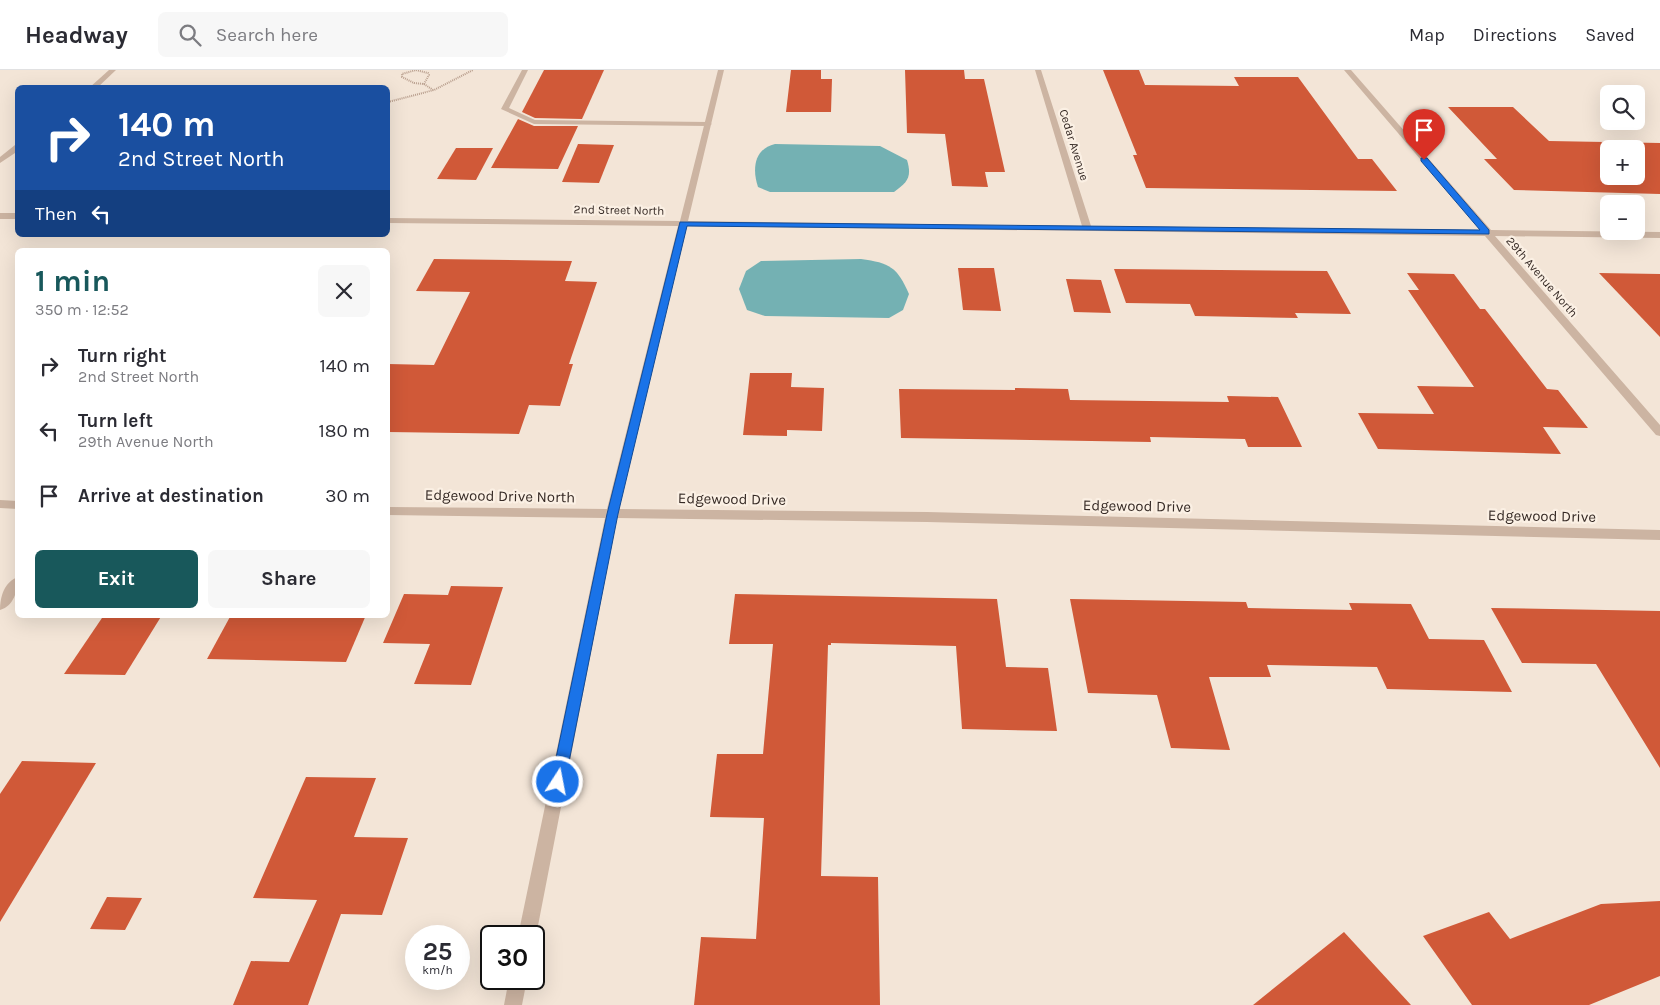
<!DOCTYPE html>
<html lang="en">
<head>
<meta charset="utf-8">
<style>
	body { margin:0; font-family:Karla,sans-serif; background:#f7f7f7; color:#2b2b33; height:100vh; display:flex; flex-direction:column; font-size:19px; white-space:nowrap }
	* { box-sizing:border-box; margin:0 }
	p { font-size:16px; color:#7c7c81 }
	.icon { flex:none; width:28px; height:28px; fill:none; stroke:currentColor; stroke-width:2; stroke-linecap:round; stroke-linejoin:round }
	.map { position:relative; flex:1; overflow:hidden }
	.side { position:absolute; left:15px; top:178px; width:375px; height:370px; display:flex; flex-direction:column; background:#fff; border-radius:8px; box-shadow:0 5px 20px #0002 }
	.side>* { flex:none }
	.top-card { position:absolute; left:15px; top:15px; width:375px; height:152px; border-radius:8px; box-shadow:0 5px 20px #0002; background:#1a4fa0; color:#fff; overflow:hidden }
	.tools { position:absolute; left:1600px; top:15px; display:grid; gap:10px }
	.tools a { display:grid; place-items:center; width:45px; height:45px; border-radius:8px; background:#fff; box-shadow:0 5px 20px #0002; font-size:25px }
	.speed { position:absolute; left:405px; top:855px; display:flex; gap:10px; font-size:25px; font-weight:700; text-align:center }
	.speed>* { display:grid; place-content:center; width:65px; height:65px; border-radius:50%; background:#fff; box-shadow:0 5px 20px #0002; line-height:1 }
	.speed small { font-size:12px; font-weight:400 }
	.speed .limit { border:2px solid #111; border-radius:8px; background:#fff; color:#111 }
	.pin { position:absolute; display:grid; place-items:center; width:42px; height:42px; color:#fff; margin:-51px -21px; border-radius:50% 50% 50% 0; rotate:-45deg; box-shadow:0 0 5px #0007 }
	.pin .icon { rotate:45deg }
	.me { position:absolute; width:55px; margin:-28px; rotate:11deg; stroke-linejoin:round; filter:drop-shadow(0 0 4px #0008) }
	.turn { display:flex; align-items:center; gap:18px; height:105px; padding:0 20px; font-size:22px }
	.turn .icon { width:65px; height:65px; stroke-width:2.5 }
	.turn b { display:block; font-size:35px; line-height:42px }
	.then { display:flex; align-items:center; height:48px; padding:0 20px; background:#0003; gap:10px; font-size:19px }
	.round { display:grid; place-items:center; flex:none; width:52px; height:52px; border-radius:8px; background:#f7f7f7 }
	.overview { display:flex; align-items:center; justify-content:space-between; height:85px; padding:0 20px }
	h1 { font-size:30px; font-weight:700; line-height:38px; color:#18585b }
	.action { display:flex; gap:10px; margin-top:auto; padding:10px 20px }
	.action a { flex:1; height:58px; border-radius:8px; background:#18585b; color:#fff; font-size:20px; font-weight:700; line-height:58px; text-align:center }
	.action a+a { background:#f7f7f7; color:#2b2b33 }
	ul { padding:0; list-style:none }
	li { display:flex; align-items:center; gap:15px; height:65px; padding:0 20px }
	li div { flex:1 }
	li b { display:block; font-size:19px }
	li em { font-style:normal }
	header { display:flex; align-items:center; gap:30px; box-sizing:border-box; height:70px; padding:0 25px; background:#fff; border-bottom:1px solid #e1e1e2 }
	header strong { font-size:24px }
	nav { display:flex; gap:28px; margin-inline-start:auto; font-size:18px }
	.search { width:350px; height:45px; background:#f7f7f7; display:flex; align-items:center; gap:12px; box-sizing:border-box; padding:0 18px; border-radius:8px; color:#7c7c81; font-size:19px }
	.map>svg:first-child { display:block }
	.water { fill:#74b1b3 }
	.building { fill:#d05938; fill-rule:evenodd }
	.lines { fill:none; stroke-linecap:round; stroke-linejoin:round }
	.path { stroke:#b89e8d; stroke-width:2; stroke-dasharray:1 1; stroke-linecap:butt }
	.lane { fill:#ccb4a2; fill-rule:evenodd }
	.street { fill:#ccb4a2; fill-rule:evenodd }
	.route { fill:#1a73e8; stroke:#114b97 }
	.labels { text-anchor:middle; stroke-width:4.5; stroke-linejoin:round; paint-order:stroke }
	.far-street-label { font-size:12px; fill:#362a25; stroke:#fbf0e4 }
	.street-label { font-size:15px; fill:#362a25; stroke:#fbf0e4 }
</style>
</head>
<body>
<header>
<strong>Headway</strong>
<div class="search"><svg class="icon" aria-label="search" viewBox="0 0 24 24"><circle cx="10" cy="10" r="6"/><path d="M15 15l6 6"/></svg>Search here</div>
<nav><a>Map</a><a>Directions</a><a>Saved</a></nav>
</header>
<div class="map">
<svg width="1660" height="935" viewBox="0 0 1660 935">
	<rect width="100%" height="100%" fill="#f3e5d7"/>
	<g class="water">
		<path d="M775,74L880,76L907,90C912,107 908,112 894,122H770L758,117C752,99 754,79 775,74Z"/>
		<path d="M861,189C890,193 897,197 909,224L903,240L889,248L765,246L747,240L739,219L746,201L761,191Z"/>
	</g>
	<g class="building">
		<polygon points="544,0 604,0 582,49 535,48 522,42"/>
		<polygon points="791,0 821,0 821,9 832,9 831,42 786,42"/>
		<polygon points="905,0 964,0 965,9 984,9 1005,102 985,102 988,117 952,116 945,64 907,63"/>
		<polygon points="1103,0 1139,0 1145,15 1239,16 1234,7 1298,7 1358,89 1372,89 1397,121 1146,118 1133,85 1137,85"/>
		<path d="M1448,37H1513L1549,71L1660,73V124L1514,120L1484,89H1497ZM1609,79H1636V106H1609Z"/>
		<polygon points="518,49 534,56 578,56 558,99 491,98"/>
		<polygon points="578,74 614,75 599,113 562,112"/>
		<polygon points="456,78 493,78 476,110 437,109"/>
		<polygon points="434,189 572,191 565,211 597,212 569,294 573,294 560,336 529,335 519,364 388,362 388,294 434,295 470,222 416,221"/>
		<polygon points="958,198 994,198 1001,241 963,240"/>
		<polygon points="1114,199 1327,201 1351,244 1295,243 1298,248 1195,246 1190,234 1126,233"/>
		<polygon points="1407,203 1454,204 1480,239 1485,239 1547,319 1558,320 1588,358 1543,357 1561,384 1378,379 1358,343 1434,344 1417,316 1474,317 1408,220 1419,220"/>
		<polygon points="1599,203 1660,204 1660,267"/>
		<polygon points="1066,209 1101,210 1111,243 1074,242"/>
		<polygon points="750,303 792,303 791,317 824,318 822,361 787,360 787,366 743,365"/>
		<polygon points="1015,318 1068,319 1070,330 1229,332 1227,326 1278,327 1302,377 1248,377 1245,369 1150,367 1151,372 901,368 899,319 1015,320"/>
		<polygon points="451,516 503,517 471,615 414,614 430,574 383,573 404,524 448,525"/>
		<polygon points="735,524 997,529 1006,597 1048,598 1057,661 962,659 956,576 831,573 831,575 828,575 821,806 878,807 880,935 694,935 701,867 756,869 764,748 710,747 717,684 763,684 773,574 729,574"/>
		<polygon points="1070,529 1246,532 1248,538 1352,540 1349,533 1411,534 1429,569 1484,570 1512,622 1387,619 1377,597 1267,595 1271,607 1209,607 1230,680 1171,678 1157,625 1088,623"/>
		<polygon points="1491,538 1660,541 1660,698 1596,594 1522,593"/>
		<polygon points="104,545 162,545 125,605 64,604"/>
		<polygon points="231,545 366,545 346,592 207,589"/>
		<polygon points="22,691 96,693 0,852 0,724"/>
		<polygon points="306,707 376,708 354,767 408,768 382,845 341,844 308,935 233,935 251,891 289,892 317,830 253,828"/>
		<polygon points="107,827 142,828 125,860 90,859"/>
		<polygon points="1660,831 1660,906 1589,935 1472,935 1423,866 1489,842 1510,869 1601,834"/>
		<polygon points="1344,862 1411,935 1253,935"/>
	</g>
	<g class="lines">
		<g class="path">
			<polygon points="416,0 428,3 429,5 424,14 414,13 402,7 402,4"/>
			<polyline points="424,14 433,20"/>
			<polyline points="388,32 434,20 473,0"/>
		</g>
		<polygon class="lane" points="522,0 528,0 509,38 535,50 708,52 712,54 708,56 534,54 501,39"/>
		<g class="street">
			<polygon points="109,0 116,0 97,18 89,18"/>
			<polygon points="718,0 724,0 688,151 1082,156 1035,0 1041,0 1091,156 1481,160 1344,0 1351,0 1491,160 1660,162 1660,168 1495,166 1660,355 1660,366 1656,365 1485,166 687,156 619,439 927,442 1660,460 1660,470 927,452 617,448 536,866 534,871 534,866 518,866 605,448 388,445 388,437 607,439 678,156 388,153 388,148 680,151"/>
			<polygon points="15,75 18,75 18,81 0,93 0,87"/>
			<rect x="0" y="143" width="18" height="6"/>
			<polygon points="0,430 18,431 18,439 0,438"/>
			<path d="M18,507C18,520 14,536 0,540C0,527 4,512 18,507Z"/>
			<polygon points="509,909 527,909 522,935 504,935"/>
		</g>
	</g>
	<polygon class="route" points="1421,88 1427,88 1489,160 1489,164 687,156 618,444 565,712 563,717 558,719 553,717 551,712 607,444 680,152 1480,160 1421,91"/>
	<g class="labels">
		<g class="far-street-label">
			<text transform="translate(1074 75) rotate(73)" y="4">Cedar Avenue</text>
			<text transform="translate(619 140) rotate(1)" y="4">2nd Street North</text>
			<text transform="translate(1542 207) rotate(49)" y="4">29th Avenue North</text>
		</g>
		<g class="street-label">
			<text transform="translate(500 426) rotate(1)" y="5">Edgewood Drive North</text>
			<text transform="translate(732 429) rotate(1)" y="5">Edgewood Drive</text>
			<text transform="translate(1137 436) rotate(1)" y="5">Edgewood Drive</text>
			<text transform="translate(1542 446) rotate(1)" y="5">Edgewood Drive</text>
		</g>
	</g>
</svg>
<div class="tools">
<a><svg class="icon" aria-label="search" viewBox="0 0 24 24"><circle cx="10" cy="10" r="6"/><path d="M15 15l6 6"/></svg></a>
<a>+</a>
<a>−</a>
</div>
<div class="speed"><div>25<small>km/h</small></div><div class="limit">30</div></div>
<div class="pin" style="left:1424px;top:90px;background:#d93025"><svg class="icon" aria-label="arrive" viewBox="0 0 24 24"><path d="M6 21V4h12l-3 4 3 4H6"/></svg></div>
<svg class="me" style="left:558px;top:712px" viewBox="-20 -20 40 40"><circle r="17" fill="#1a73e8" stroke="#fff" stroke-width="3"/><path d="M0-11L8 9 0 5-8 9z" fill="#fff"/></svg>
<div class="top-card">
<div class="turn"><svg class="icon" aria-label="right" viewBox="0 0 24 24"><path d="M7 20v-9h11M14 6l5 5-5 5"/></svg><div><b>140 m</b>2nd Street North</div></div>
<div class="then">Then<svg class="icon" aria-label="left" viewBox="0 0 24 24"><path d="M17 20v-9H6M10 6l-5 5 5 5"/></svg></div>
</div>
<section class="side">
<div class="overview"><div><h1>1 min</h1><p>350 m · 12:52</p></div><a class="round"><svg class="icon" aria-label="close" viewBox="0 0 24 24"><path d="M6 6l12 12M18 6L6 18"/></svg></a></div>
<ul>
<li><svg class="icon" aria-label="right" viewBox="0 0 24 24"><path d="M7 20v-9h11M14 6l5 5-5 5"/></svg><div><b>Turn right</b><p>2nd Street North</p></div><em>140 m</em></li>
<li><svg class="icon" aria-label="left" viewBox="0 0 24 24"><path d="M17 20v-9H6M10 6l-5 5 5 5"/></svg><div><b>Turn left</b><p>29th Avenue North</p></div><em>180 m</em></li>
<li><svg class="icon" aria-label="arrive" viewBox="0 0 24 24"><path d="M6 21V4h12l-3 4 3 4H6"/></svg><div><b>Arrive at destination</b></div><em>30 m</em></li>
</ul>
<div class="action"><a>Exit</a><a>Share</a></div>
</section>
</div>
</body>
</html>
